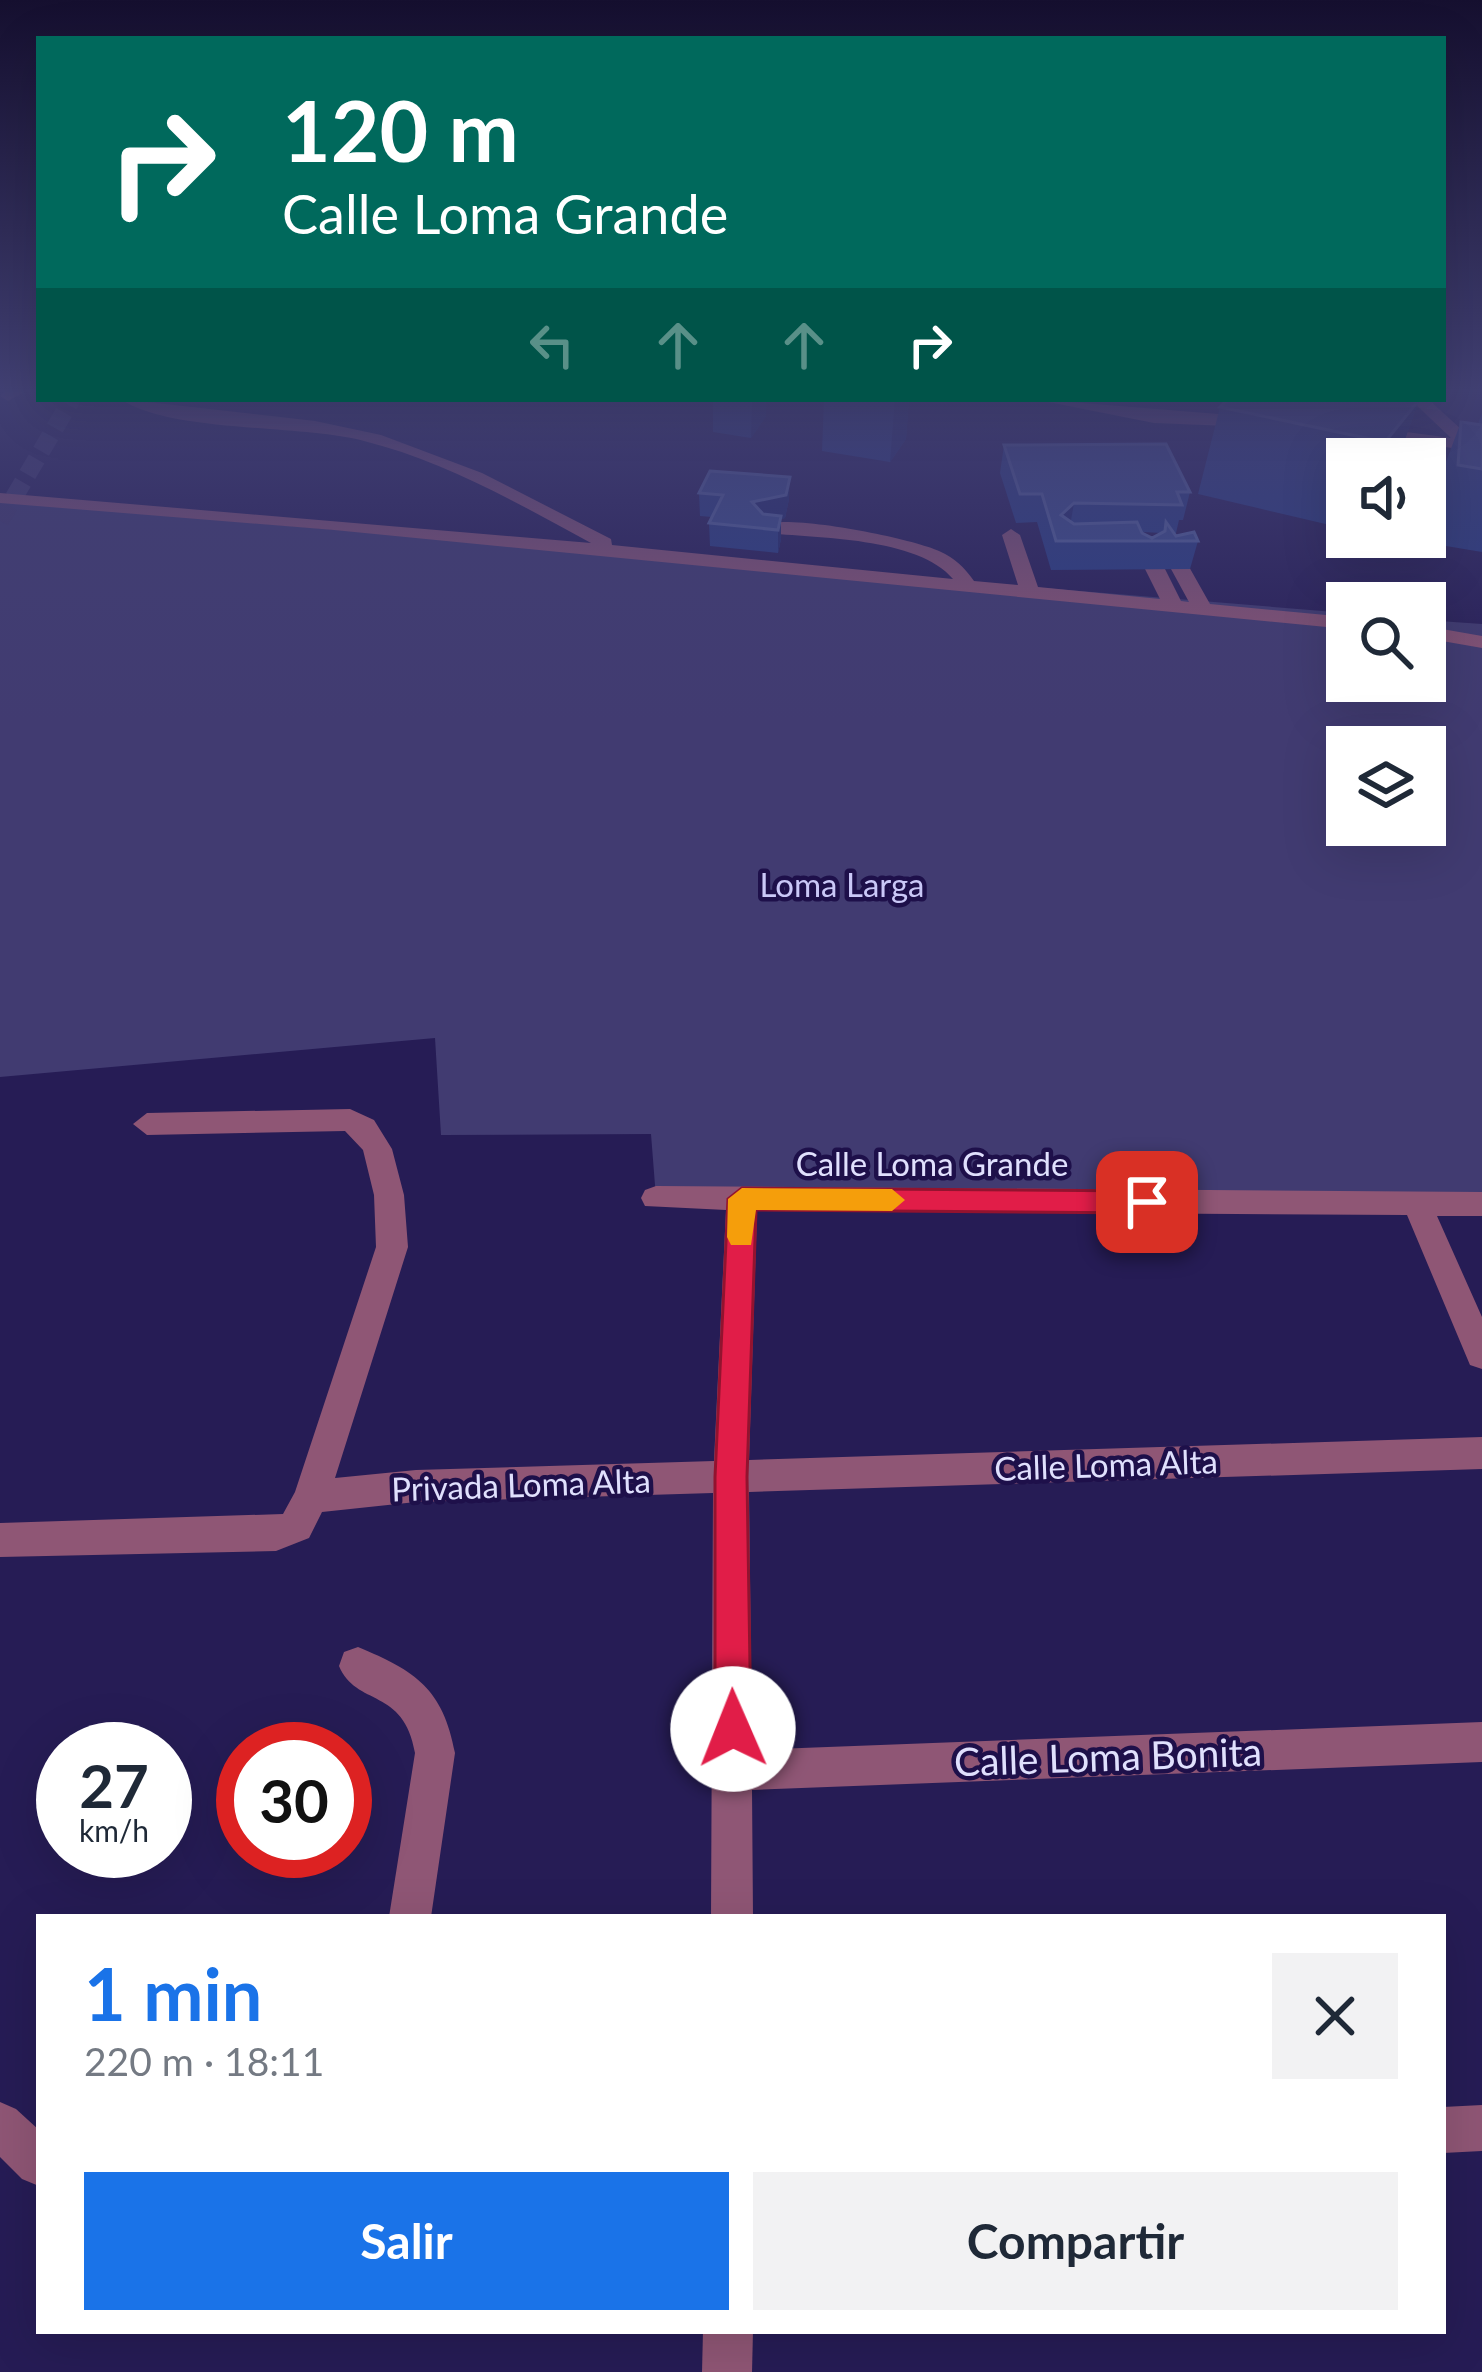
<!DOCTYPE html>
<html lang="es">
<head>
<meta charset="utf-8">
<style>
	body { margin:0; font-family:Lato,sans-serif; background:#f2f2f3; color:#1f2937; height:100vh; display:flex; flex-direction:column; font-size:45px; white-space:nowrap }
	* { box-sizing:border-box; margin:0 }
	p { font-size:39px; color:#747a83 }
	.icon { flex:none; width:66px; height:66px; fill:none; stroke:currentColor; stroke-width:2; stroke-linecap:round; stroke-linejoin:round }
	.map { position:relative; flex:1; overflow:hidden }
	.details { position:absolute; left:36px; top:1914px; width:1410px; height:420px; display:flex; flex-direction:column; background:#fff; border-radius:0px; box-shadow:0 12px 48px #0002 }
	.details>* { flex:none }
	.banner { position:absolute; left:36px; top:36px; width:1410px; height:366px; border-radius:0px; box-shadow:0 12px 48px #0002; background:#00695c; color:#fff; overflow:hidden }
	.controls { position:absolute; left:1326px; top:438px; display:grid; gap:24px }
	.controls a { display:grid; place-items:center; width:120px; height:120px; border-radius:0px; background:#fff; box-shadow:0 12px 48px #0002; font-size:60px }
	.speed { position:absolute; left:36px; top:1722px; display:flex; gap:24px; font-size:60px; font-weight:700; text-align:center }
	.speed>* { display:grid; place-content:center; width:156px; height:156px; border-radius:50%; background:#fff; box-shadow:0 12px 48px #0002; line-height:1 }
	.speed small { font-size:30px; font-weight:400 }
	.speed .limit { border:18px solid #d22; background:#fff; color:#111 }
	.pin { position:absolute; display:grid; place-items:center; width:102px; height:102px; color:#fff; margin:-51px; border-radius:24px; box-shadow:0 6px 18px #0006 }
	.me { position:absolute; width:132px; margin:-66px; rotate:359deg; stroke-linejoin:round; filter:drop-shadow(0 0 9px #0008) }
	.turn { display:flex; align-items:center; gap:42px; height:252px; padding:0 48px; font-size:54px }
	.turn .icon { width:156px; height:156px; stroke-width:2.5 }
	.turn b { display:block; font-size:84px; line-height:102px }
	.lanes { display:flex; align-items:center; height:114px; padding:0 48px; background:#0003; justify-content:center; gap:60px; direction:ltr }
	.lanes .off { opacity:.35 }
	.round { display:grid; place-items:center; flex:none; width:126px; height:126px; border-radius:0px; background:#f2f2f3 }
	.headline { display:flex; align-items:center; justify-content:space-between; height:204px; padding:0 48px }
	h1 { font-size:72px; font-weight:700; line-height:90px; color:#1a73e8 }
	.action { display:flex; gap:24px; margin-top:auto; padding:24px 48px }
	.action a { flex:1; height:138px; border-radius:0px; background:#1a73e8; color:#fff; font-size:48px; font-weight:700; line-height:138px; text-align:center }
	.action a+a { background:#f2f2f3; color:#1f2937 }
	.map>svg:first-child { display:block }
	.green { fill:#413b71; fill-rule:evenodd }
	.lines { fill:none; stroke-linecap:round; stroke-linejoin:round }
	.major-tunnel { stroke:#42396e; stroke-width:18; stroke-dasharray:18 9; stroke-linecap:butt }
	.minor { fill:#8f5675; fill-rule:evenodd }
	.wall { fill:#283d86; fill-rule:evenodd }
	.shaded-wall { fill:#1f296d }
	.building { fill:#3c4f93; stroke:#5566a3; stroke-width:3 }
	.route { fill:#e11d48; stroke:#92132f; stroke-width:3 }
	.slow { fill:#f59e0b }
	.labels { text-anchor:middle; stroke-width:9; stroke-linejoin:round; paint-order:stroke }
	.park-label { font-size:33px; fill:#cac8f7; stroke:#1e104a }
	.street-label { font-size:33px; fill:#e0e0fd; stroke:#1e104a }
	.near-street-label { font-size:39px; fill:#e0e0fd; stroke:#1e104a }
</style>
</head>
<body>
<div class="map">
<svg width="1482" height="2372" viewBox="0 0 1482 2372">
	<rect width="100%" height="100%" fill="#261c55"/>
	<path class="green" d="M0,502L1347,613V681H1425V620L1482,624V1203L656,1198L651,1134L441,1135L435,1038L0,1077ZM1347,747H1425V825H1347Z"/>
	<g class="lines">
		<polyline class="major-tunnel" points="0,521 72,399"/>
		<g class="minor">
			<polygon points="26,391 8,401 0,396 5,391"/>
			<path d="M121,399L315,421L381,435L482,473L611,539L612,545L953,579C918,537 816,538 765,533L756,527C779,511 910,538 939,551C955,558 964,567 974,581L1018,585L1002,535L1011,529L1020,535L1038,587L1160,599L1145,569L1155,563L1165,569L1181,601L1189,602L1171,569L1181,563L1188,565L1210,604L1347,617V629L334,530L0,503V493L591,543C519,504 445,461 364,441C300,424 169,433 121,399Z"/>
			<polygon points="1033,399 1255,417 1263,422 1255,427 1154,423"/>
			<polygon points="1410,399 1428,399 1474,441 1482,442 1482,452 1363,436 1361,432 1369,427 1451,438"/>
			<polygon points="1425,483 1482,493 1482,503 1425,493"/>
			<polygon points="1425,626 1482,636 1482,648 1425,638"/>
			<polygon points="350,1109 374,1120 392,1149 404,1195 408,1247 335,1478 416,1470 714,1461 726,1210 645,1206 641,1198 645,1190 656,1186 1482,1192 1482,1216 1437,1216 1482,1317 1482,1369 1470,1365 1407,1215 757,1211 749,1460 1482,1437 1482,1469 749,1492 752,1750 1482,1722 1482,1762 752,1790 753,1917 711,1917 713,1493 416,1502 322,1512 309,1538 276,1551 0,1557 0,1523 283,1514 295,1492 376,1247 374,1195 363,1150 345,1131 147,1135 133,1124 147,1113"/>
			<path d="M358,1647C416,1671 443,1689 455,1753L431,1917H389L415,1753C404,1687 356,1707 339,1666L344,1652Z"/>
			<polygon points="0,2102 16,2109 39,2130 39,2186 22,2179 0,2157"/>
			<polygon points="1482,2105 1482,2151 1443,2153 1443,2107"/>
			<polygon points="703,2331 753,2331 752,2372 702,2372"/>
		</g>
	</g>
	<g class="wall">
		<polygon points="713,399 766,399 766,416 751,438 713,432"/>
		<polygon points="824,399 909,399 906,439 890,462 822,451"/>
		<polygon points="1419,400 1398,459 1347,459 1347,529 1198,494 1220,407"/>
		<polygon points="1482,413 1482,552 1428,543 1432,499 1461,422 1478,424"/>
		<path d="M1004,445L1190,492L1183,520H1179L1176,533H1174L1176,536L1198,541L1190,569L1051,570L1037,522L1016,523L1000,473ZM1142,532L1162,533L1152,538Z"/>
		<polygon points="699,493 789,499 785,518 781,519 781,539 778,553 710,546 709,523 712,517 700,516"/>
	</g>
	<g class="shaded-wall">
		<polygon points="752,399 766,399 766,416 751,438"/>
		<polygon points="895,399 909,399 906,439 890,462"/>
		<polygon points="1419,400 1398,459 1379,459 1385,442"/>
		<polygon points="790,477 789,499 785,518 781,519 781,539 778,553 778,530 752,525 752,502"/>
		<polygon points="1074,503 1069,532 1056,543 1061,515"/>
	</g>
	<g class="building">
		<polygon points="1228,399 1416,399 1419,400 1385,442 1220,407"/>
		<polygon points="1461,422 1482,425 1482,469 1458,465"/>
		<polygon points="1166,444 1190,492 1177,492 1182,505 1074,503 1061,515 1074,524 1137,522 1142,533 1152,538 1165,531 1166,522 1176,536 1194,532 1198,541 1056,541 1042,494 1020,494 1004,445"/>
		<polygon points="710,471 790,477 786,495 752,502 763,514 781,516 778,530 709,523 723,495 699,493"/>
	</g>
	<linearGradient id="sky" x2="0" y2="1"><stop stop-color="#150f2f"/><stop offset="0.54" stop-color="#414073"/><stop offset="1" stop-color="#414073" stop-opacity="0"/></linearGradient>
	<rect width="1482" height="723" fill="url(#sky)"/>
	<polygon class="route" points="742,1188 1147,1191 1161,1202 1147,1213 756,1210 747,1477 751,1729 746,1742 733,1747 720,1742 715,1729 715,1477 728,1199"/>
	<polygon class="slow" points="742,1188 892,1189 905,1200 892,1211 756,1210 751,1245 731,1245 727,1237 728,1199"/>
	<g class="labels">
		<g class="park-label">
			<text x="842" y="897">Loma Larga</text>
		</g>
		<g class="street-label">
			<text x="932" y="1176">Calle Loma Grande</text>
			<text transform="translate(1106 1465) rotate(-2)" y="12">Calle Loma Alta</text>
			<text transform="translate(521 1485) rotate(-2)" y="12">Privada Loma Alta</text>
		</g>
		<g class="near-street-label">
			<text transform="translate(1108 1757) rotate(-2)" y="14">Calle Loma Bonita</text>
		</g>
	</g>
</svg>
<div class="controls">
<a><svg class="icon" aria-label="sound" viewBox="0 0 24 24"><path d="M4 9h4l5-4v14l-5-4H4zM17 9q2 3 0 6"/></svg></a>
<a><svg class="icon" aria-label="search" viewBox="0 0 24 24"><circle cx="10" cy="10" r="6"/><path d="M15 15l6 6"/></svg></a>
<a><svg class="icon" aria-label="layers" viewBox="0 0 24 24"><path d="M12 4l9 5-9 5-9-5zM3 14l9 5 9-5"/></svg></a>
</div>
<div class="speed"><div>27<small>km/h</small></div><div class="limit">30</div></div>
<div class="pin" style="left:1147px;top:1202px;background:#d93025"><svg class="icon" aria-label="arrive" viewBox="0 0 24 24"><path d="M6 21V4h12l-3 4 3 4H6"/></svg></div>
<svg class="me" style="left:733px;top:1729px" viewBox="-20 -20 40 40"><circle r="19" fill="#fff"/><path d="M0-13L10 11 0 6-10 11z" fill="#e11d48"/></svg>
<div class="banner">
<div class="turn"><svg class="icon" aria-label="right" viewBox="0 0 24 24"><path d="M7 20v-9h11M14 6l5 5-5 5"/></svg><div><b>120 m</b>Calle Loma Grande</div></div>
<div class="lanes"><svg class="icon off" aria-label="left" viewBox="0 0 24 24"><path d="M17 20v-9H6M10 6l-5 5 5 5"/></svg><svg class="icon off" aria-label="ahead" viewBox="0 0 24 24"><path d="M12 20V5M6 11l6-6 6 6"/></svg><svg class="icon off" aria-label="ahead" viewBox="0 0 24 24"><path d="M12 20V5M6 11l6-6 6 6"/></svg><svg class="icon" aria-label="right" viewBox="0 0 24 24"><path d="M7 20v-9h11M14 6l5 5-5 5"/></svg></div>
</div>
<section class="details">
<div class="headline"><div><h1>1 min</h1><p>220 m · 18:11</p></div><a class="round"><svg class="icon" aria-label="close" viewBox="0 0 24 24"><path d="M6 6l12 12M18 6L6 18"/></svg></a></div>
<div class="action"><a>Salir</a><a>Compartir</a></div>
</section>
</div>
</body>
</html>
